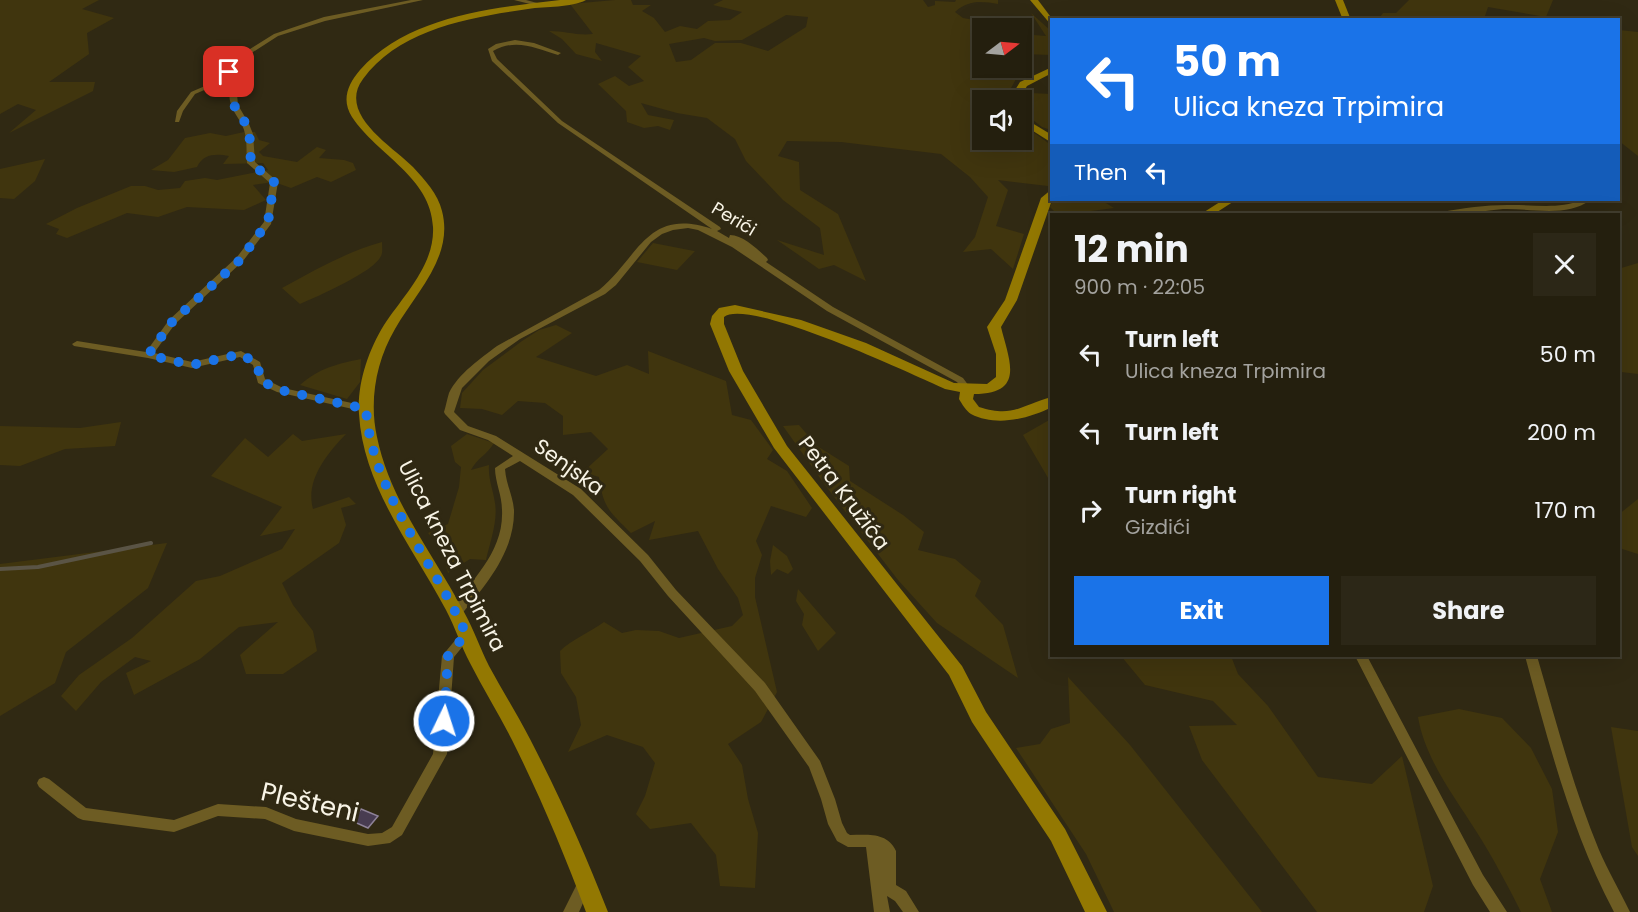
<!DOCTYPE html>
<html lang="en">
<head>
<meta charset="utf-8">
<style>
	body { margin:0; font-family:Poppins,sans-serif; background:#2c2717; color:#f1f3f6; height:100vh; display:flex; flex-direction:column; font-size:22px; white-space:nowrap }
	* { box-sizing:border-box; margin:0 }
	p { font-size:20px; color:#a3a29e }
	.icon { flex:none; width:33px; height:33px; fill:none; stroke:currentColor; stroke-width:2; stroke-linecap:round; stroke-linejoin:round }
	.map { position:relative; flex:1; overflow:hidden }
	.drawer { position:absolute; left:1050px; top:213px; width:570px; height:444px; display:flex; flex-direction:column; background:#241f0e; border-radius:0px; box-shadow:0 6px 24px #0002,0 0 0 2px #413d2e }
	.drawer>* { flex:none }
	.guide { position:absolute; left:1050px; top:18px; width:570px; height:183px; border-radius:0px; box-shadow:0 6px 24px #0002,0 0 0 2px #413d2e; background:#1a73e8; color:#fff; overflow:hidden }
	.needle { width:39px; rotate:74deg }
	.buttons { position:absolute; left:972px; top:18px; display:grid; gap:12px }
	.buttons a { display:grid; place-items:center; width:60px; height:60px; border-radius:0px; background:#241f0e; box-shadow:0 6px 24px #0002,0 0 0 2px #413d2e; font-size:30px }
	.pin { position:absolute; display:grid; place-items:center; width:51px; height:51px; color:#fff; margin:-26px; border-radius:12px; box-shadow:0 3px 9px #0006 }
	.me { position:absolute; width:66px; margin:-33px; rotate:4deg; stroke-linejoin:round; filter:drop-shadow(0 0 4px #0008) }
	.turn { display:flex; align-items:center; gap:21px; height:126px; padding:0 24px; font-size:27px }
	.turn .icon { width:78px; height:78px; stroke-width:2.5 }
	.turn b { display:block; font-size:42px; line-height:51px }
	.then { display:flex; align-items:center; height:57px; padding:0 24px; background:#0003; gap:12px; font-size:22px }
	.round { display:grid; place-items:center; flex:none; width:63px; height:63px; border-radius:0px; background:#2c2717 }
	.summary { display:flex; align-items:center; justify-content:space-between; height:102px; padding:0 24px }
	h1 { font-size:36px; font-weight:700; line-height:45px }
	.action { display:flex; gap:12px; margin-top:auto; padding:12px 24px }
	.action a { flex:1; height:69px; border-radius:0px; background:#1a73e8; color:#fff; font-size:24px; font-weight:700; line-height:69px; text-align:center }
	.action a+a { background:#2c2717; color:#f1f3f6 }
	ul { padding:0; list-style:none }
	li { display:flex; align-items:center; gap:18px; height:78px; padding:0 24px }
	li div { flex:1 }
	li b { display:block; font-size:22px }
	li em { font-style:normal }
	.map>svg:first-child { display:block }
	.green { fill:#40350e; fill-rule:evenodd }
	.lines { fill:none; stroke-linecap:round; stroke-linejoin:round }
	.stream { stroke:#5a5445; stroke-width:4 }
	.building { fill:#483c51; stroke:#8e8298; stroke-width:1.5 }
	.street { fill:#6d5c23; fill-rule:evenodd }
	.secondary { fill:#937802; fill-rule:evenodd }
	.route { stroke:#1a73e8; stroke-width:10; stroke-dasharray:0 18 }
	.labels { text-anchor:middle; stroke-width:6; stroke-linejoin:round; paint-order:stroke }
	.far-street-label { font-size:18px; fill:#f8f4e6; stroke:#302913 }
	.street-label { font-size:21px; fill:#f8f4e6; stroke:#302913 }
	.near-street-label { font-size:26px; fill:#f8f4e6; stroke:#302913 }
</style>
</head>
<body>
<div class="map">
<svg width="1638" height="912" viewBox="0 0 1638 912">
	<rect width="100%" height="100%" fill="#302913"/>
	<g class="green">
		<polygon points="0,0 99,0 82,9 114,18 87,33 89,54 49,82 95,82 93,91 9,133 36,110 18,104 0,114"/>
		<path d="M615,0H631L633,5H651L642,11L654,18L665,32L680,26L697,29L708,21L730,20L742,12L713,5L723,0H923L928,7L935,5V1L955,2L956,0H998V4C981,1 968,0 955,12L963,18L1001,25V28H982V68H1020C1018,80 1007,90 1008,100H982V140H1022V124L1051,145V183L1048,186L998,180L1008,190L996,226L1024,234L1013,269L991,249L963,252L975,237L988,197L970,177L941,154L841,142L787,141L778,156L799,162L800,190L838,214L866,281L834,265L819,269L777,240L824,255L820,228L783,200L746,161L735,139L707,118L677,113L641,103L648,115L674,120L670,130L658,126L644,128L627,122L626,111L598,84L615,76L629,86L644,81L628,67L641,56L596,43L595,52L602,61L576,54L562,39L549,31C565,31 578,36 593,34L570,4ZM786,15L808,17L806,27L768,51L741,43H715L691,60L676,62L669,44L704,38L715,41L742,40Z"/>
		<polygon points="1409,0 1553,0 1546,17 1488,7 1484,19 1387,20 1380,17 1383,13 1396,13"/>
		<polygon points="1031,13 1051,31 1051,55 1022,54 1022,34 1046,36"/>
		<polygon points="1619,30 1638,32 1638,156 1619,141"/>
		<polygon points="1030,93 1051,94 1051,130 1042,127 1024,113 1022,97"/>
		<path d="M244,132H255L259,140L270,143L259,152L263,156L297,162L317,147L326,150L319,158L344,160L353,163L356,170L331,182L317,177L291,188L274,182L253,185L266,200L244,210L187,207L158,217L127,213L67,238L56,234L59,229L46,224L77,208L131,186H145L158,190L180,188L185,181L205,178L217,180L268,170L263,163L223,164L229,156C216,154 204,153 197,167L174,172L151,170L168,160L185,138L210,133L226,136Z"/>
		<polygon points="45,159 35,181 14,199 0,198 0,169"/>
		<polygon points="1053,200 1101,200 1114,208 1091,211 1088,214 1057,214 1050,207"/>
		<path d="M382,242C382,247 383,252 381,256C374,272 318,296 300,304L282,288C315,270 346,252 382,242Z"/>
		<polygon points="653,243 694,251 695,251 677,270 637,262"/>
		<polygon points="1638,263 1638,374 1621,372 1619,368 1618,269"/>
		<path d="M556,325L572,333L536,357L596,376L627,365L649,374L648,351L726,381L732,415L751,420L773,450L767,459L787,471L812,508L806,517L771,506L756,541L762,555L755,578V597L777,692L761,722L728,744L742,765L748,799L758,833L755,888L720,886L716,855L691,823L650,829L636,814L645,796L655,763L643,747L607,735L568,752L581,725L576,697L561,673L560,651C571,640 590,632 604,622L622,633L636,630L659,631L679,638L732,626L743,615L738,598L718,569L698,531L649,540L655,521L631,533C610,512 603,508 599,477L583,472L608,449L591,432L563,435V416L545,403L518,401L502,415L482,409L460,408L462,393L483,370L522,341L539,330Z"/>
		<path d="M361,359L360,382L347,399L300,385C319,368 337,364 361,359Z"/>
		<polygon points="1051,419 1051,483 1023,435"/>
		<polygon points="121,422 115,446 65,449 20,466 0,465 0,426 80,428"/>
		<polygon points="799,425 817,446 849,466 850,481 903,515 924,532 918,550 955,559 981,581 975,596 1003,625 1018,678 937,623 898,580 825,485 783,426"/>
		<path d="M293,434L302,441L346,434C327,454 305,480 313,509L349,497L356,504L341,508L346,525L339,543L282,583L293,605L313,631L317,651L283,674H246L240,655L278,622L239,627L200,659L134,695L126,673L151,661L135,657L101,682L76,711L61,696L79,675L132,638L196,581L220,576L282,549L295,529L260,536L282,507L211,476L245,438L268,457Z"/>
		<path d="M467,434L494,443C487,455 477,458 471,470L489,465C488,479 493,489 495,503C498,521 490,542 486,560L470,559L448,573L440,546L428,533L448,524L459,487L461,467L455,462L451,446Z"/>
		<polygon points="1638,499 1638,554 1619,548 1618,515"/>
		<polygon points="167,543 148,588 66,652 55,683 0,716 0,564"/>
		<polygon points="773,545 787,556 793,569 788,574 777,569 771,575 770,561"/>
		<polygon points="798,589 836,633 818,651 802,625 804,614 796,601"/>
		<polygon points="1121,656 1231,656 1238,674 1268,706 1318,777 1372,784 1402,756 1433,886 1424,912 1317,912 1202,760 1189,726 1237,725 1213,701 1145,685"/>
		<polygon points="1068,677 1130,745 1262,912 1114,912 1086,854 1016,748 1040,744 1051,729 1070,723"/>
		<path d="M1459,709L1502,718L1531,748L1552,789L1558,832L1540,879L1552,912H1521C1507,884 1493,858 1476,831C1454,796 1425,759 1418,717Z"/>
		<polygon points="1611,727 1638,731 1638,856 1632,847"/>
	</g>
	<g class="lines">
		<polyline class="stream" points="0,569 38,567 151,543"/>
	</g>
	<polygon class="building" points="361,809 378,816 368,828 352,821"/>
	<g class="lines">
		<g class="street">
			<path d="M411,0H423L325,21L278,36L239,61L232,72L238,87L237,94L238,105L249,124L253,134L255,162L278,182L271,224L243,261L175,324L154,353L192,362L241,351L260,362L265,379L283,388L370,407L371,409L370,411L366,412L277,392L258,383L253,365L240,357L192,368L148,358L74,346L72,344L77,341L146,352L169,320L237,257L264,222L270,183L247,163C246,150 248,137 242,125C239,118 233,112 231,104C227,94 233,90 227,76L216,85L195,94L183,111L179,122H175L177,111L191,92L212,83L226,71L234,59L274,34L324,17Z"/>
			<polygon points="514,0 526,0 541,4 538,6"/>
			<path d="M515,40L534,43L561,53L558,55C535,48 516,38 493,51L497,59L562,121L720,227L721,229L717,231L729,238L730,235C743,235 757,249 767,258L768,260L766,262L833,307L963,378L972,390L970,392H964L957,382L827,311L732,247L698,230L688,228L673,230L662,234L651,242L616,285L605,294L520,339L489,361L462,388L454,412L468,426L496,436L581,489L648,555L676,590L765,683L820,761L835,799L842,823L847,833L850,835C868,835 887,832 896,851V885L906,891L919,912H903L895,901L887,896L890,912H874L866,847H848L837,841L828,824L821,799L809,767L755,691L668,596L640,561L573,495L520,461L505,469C506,484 513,496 514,510C515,552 485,586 460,616H452L450,613C471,579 504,553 502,510C502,495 495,482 495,468L513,456L488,440L460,430L445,414L444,412C446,406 447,399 449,393C458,374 481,358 497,346L599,290C639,257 647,207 712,229L558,123L492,61L488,49L496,44Z"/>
			<path d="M1581,200H1590C1567,218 1530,208 1503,209C1481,211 1459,216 1438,214L1442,212C1464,208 1485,205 1507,205C1531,204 1558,210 1581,200Z"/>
			<polygon points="466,630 470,632 472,635 454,657 447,754 402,835 390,843 368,846 294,831 265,819 218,816 174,832 83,820 78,818 39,787 37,783 39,779 44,777 49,779 86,808 174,820 218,804 266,807 296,819 368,834 382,833 392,827 433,754 442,656 462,632"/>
			<polygon points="1355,656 1367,656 1483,875 1507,912 1490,912 1473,885"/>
			<path d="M1525,656H1537C1556,721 1573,787 1599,850C1608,871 1620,891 1630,912H1614C1571,831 1549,744 1525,656Z"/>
			<polygon points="585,876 590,878 592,883 579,912 563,912 580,878"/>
		</g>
		<g class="secondary">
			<path d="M560,0H586C571,8 546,6 528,9C471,17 399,29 363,79C337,114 392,146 413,167C425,180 438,194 442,211C454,257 416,292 395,329C376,361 369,401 377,437C390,501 434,555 464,612C474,630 480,648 489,666C502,690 517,714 530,739C559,795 585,853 608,912H586C564,853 540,796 512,740C499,714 483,689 470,663C461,646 455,627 446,610C413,548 363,486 359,414C357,384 368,351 384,325C403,296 435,265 433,227C431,177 377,155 352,117C341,100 348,84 360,70C408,16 492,8 560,0Z"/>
			<polygon points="1030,0 1038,0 1053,20 1052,26"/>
			<polygon points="1335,0 1343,0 1351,20 1343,20"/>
			<polygon points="1052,67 1052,73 1027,86 1019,100 1009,100 1020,82"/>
			<polygon points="1022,117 1052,135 1052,143 1022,124"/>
			<path d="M1052,189V200L1017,300L1001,327C1009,360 1026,394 974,394L973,399L979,407C1014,418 1021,405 1052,397V407C1028,419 996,427 971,414C966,411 962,404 959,399L960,392L945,389C914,375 748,297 724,317V324L743,371L787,446L962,666L986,712L1065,829L1107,912H1085L1051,841L972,722L949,675L774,448L729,371L710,324L712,316L719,308L735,305L801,320L866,343L954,383L987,384L996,377V354L987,327L1005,300L1041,198Z"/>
			<polygon points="1223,200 1236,200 1214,214 1201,214"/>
		</g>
	</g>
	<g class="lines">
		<path class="route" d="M229,72L235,87C228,110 242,111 248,130C251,140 250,153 251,163L274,182L268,222L240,260L172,322L148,355L192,365L241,354L257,364L261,381L280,390L366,409C372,493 433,560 466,634L448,656L444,721"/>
	</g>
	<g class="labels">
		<g class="far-street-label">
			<text transform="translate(734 219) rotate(31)" y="6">Perići</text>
		</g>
		<g class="street-label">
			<text transform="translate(569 467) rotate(36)" y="7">Senjska</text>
			<text transform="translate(844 493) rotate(53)" y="7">Petra Kružića</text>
			<text transform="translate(452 556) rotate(63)" y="7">Ulica kneza Trpimira</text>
		</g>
		<g class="near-street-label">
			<text transform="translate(310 802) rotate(13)" y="9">Plešteni</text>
		</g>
	</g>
</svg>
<div class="buttons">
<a><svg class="needle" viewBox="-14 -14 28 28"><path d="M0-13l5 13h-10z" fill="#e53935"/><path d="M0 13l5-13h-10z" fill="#a3a29e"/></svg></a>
<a><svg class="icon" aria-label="sound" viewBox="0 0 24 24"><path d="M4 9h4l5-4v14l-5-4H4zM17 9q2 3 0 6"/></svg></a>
</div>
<div class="pin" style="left:229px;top:72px;background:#d93025"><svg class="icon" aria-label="arrive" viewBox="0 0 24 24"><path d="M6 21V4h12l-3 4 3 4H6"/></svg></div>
<svg class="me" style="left:444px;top:721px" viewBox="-20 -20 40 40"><circle r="17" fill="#1a73e8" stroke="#fff" stroke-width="3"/><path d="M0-11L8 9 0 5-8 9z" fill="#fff"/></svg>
<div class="guide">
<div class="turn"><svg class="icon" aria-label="left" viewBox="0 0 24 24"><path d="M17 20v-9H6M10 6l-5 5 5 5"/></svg><div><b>50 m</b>Ulica kneza Trpimira</div></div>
<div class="then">Then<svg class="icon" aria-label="left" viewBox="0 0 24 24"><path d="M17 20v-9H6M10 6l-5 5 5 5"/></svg></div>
</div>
<section class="drawer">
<div class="summary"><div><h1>12 min</h1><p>900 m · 22:05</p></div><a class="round"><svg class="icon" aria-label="close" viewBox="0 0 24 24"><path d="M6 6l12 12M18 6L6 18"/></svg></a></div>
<ul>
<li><svg class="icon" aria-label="left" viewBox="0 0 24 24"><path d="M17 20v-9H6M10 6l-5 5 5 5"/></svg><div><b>Turn left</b><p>Ulica kneza Trpimira</p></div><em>50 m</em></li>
<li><svg class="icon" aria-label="left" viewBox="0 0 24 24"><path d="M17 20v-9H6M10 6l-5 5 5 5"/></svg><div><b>Turn left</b></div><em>200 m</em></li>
<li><svg class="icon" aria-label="right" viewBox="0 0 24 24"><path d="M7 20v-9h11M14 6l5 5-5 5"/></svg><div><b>Turn right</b><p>Gizdići</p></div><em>170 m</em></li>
</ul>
<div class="action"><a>Exit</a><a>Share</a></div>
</section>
</div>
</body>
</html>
